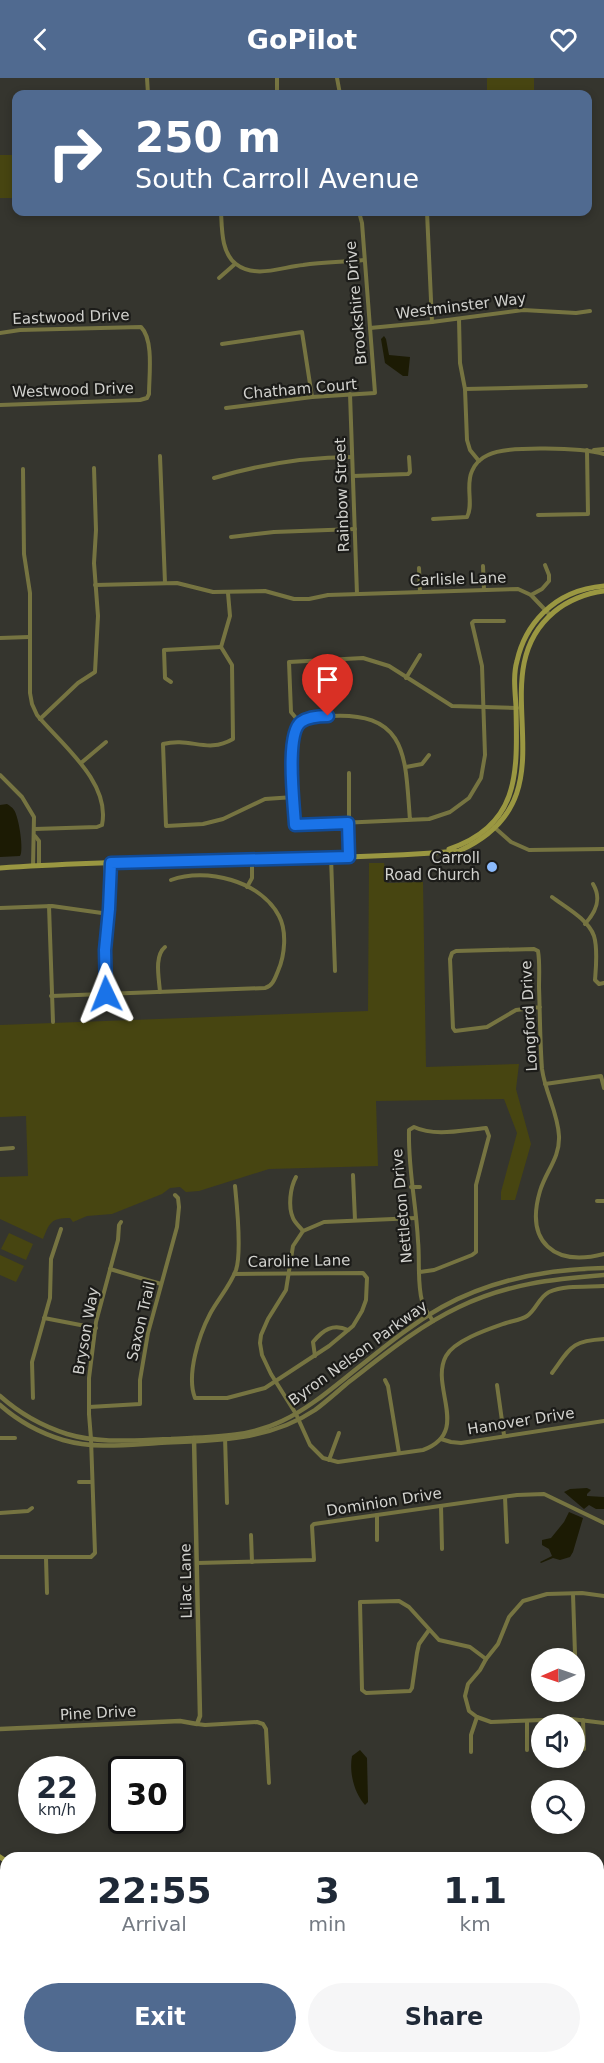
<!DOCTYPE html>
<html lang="en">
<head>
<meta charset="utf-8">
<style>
	body { margin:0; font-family:"DejaVu Sans",sans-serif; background:#f6f6f7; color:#1f2937; height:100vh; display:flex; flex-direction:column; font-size:22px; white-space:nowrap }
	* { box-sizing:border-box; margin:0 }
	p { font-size:20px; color:#747a83 }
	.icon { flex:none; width:33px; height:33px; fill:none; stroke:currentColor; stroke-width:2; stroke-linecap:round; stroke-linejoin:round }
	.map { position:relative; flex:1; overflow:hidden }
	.drawer { position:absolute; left:0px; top:1774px; width:604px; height:212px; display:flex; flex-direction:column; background:#fff; border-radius:18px 18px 0 0; box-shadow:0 3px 9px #0003 }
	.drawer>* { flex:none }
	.hud { position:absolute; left:12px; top:12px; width:580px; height:126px; border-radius:12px; box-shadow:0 3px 9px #0003; background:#506a90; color:#fff; overflow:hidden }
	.needle { width:39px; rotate:268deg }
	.tools { position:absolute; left:531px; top:1570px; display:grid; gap:12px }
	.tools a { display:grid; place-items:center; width:54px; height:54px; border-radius:50%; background:#fff; box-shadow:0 3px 9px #0003; font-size:30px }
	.speed { position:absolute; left:18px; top:1678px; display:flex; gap:12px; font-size:30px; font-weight:700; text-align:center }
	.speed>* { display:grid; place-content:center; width:78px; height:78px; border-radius:50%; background:#fff; box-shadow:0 3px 9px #0003; line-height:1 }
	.speed small { font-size:15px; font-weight:400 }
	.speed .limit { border:3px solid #111; border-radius:9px; background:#fff; color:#111 }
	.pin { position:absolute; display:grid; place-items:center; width:51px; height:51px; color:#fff; margin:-62px -26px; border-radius:50% 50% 50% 0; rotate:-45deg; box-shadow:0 0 6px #0007 }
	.pin .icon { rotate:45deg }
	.me { position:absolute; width:66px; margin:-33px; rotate:358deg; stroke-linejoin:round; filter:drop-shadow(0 0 4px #0008) }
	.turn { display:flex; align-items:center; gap:21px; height:126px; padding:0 24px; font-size:27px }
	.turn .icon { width:78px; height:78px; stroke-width:2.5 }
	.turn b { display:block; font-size:42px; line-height:51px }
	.eta { display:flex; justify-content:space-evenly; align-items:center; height:102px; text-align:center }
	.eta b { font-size:36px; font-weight:600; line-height:42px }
	.button { display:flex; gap:12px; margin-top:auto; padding:12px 24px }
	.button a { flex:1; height:69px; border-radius:36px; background:#506a90; color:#fff; font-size:24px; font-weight:600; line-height:69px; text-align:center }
	.button a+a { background:#f6f6f7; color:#1f2937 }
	header { display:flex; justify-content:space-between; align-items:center; height:78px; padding:0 24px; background:#506a90; color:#fff; font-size:27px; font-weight:600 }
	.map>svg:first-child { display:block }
	.green { fill:#474511 }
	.water { fill:#1c1b04 }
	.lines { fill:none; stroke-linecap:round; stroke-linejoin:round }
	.stream { stroke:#1c1b04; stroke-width:1.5 }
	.minor { stroke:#767441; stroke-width:4 }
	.tertiary { stroke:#767441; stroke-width:4.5 }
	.secondary { stroke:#9a9741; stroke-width:5 }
	.route-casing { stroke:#114b97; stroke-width:15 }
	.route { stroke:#1a73e8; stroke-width:10 }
	.poi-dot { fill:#8bbafc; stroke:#1c1c19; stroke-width:2 }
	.labels { text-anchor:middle; stroke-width:4.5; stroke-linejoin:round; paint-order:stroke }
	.street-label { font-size:15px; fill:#d2d2ce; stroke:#1c1c19 }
	.poi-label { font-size:15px; fill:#d2d2ce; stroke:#1c1c19; text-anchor:end }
</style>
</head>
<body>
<header><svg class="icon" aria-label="back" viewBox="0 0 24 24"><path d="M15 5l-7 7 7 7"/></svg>GoPilot<svg class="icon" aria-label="heart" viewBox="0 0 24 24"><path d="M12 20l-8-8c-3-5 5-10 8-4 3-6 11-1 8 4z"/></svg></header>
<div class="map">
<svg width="604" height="1985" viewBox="0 0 604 1985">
	<rect width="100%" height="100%" fill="#35352e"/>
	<g class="green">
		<rect x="487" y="0" width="47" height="16"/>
		<rect x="0" y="77" width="16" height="43"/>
		<path d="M369,785H384L387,805L423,804L426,989L519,986L516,1011L531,1066L515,1122H501V1114L517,1055L504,1021L376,1023L378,1088L269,1091L199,1113L186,1114L180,1109L170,1110L162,1116L112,1136L87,1138L73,1144L70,1140C51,1140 50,1144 43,1161L0,1141V1099L28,1098L26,1038L0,1039V947L368,933Z"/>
		<polygon points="9,1155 33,1166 26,1182 1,1171"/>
		<polygon points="0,1177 24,1188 16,1204 0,1197"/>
	</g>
	<g class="water">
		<polygon points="384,258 386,261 389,277 410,279 408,298 403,298 385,285 381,261"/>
		<path d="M7,726C10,728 12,729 14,732C19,739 24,773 20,778L0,779V727Z"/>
		<polygon points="587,1410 591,1412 587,1416 587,1418 604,1419 604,1431 596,1431 589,1427 584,1431 564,1414 570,1411"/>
		<polygon points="569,1434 583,1440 573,1474 570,1479 560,1482 553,1480 541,1485 540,1484 552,1478 549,1471 542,1467 542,1462 551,1460 564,1444"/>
		<path d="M360,1672L367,1680L368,1724L365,1727C354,1715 349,1694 352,1678Z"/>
	</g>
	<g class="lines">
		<g class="stream">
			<polyline points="0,1882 6,1882"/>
			<polyline points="0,1937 6,1937"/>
			<polyline points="137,1980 143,1985"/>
		</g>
		<g class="minor">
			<polyline points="147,0 148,16"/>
			<polyline points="337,0 340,16"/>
			<polyline points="277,16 277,0"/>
			<path d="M221,134C222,150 221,175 236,186C255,201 282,189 303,187C323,184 344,184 364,182"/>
			<polyline points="427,134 432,244"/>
			<polyline points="219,200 235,186"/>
			<polyline points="459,241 460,285 465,311 467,362 470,372 479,383"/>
			<polyline points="370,250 432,244 523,232 576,235 590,233"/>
			<path d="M0,255L20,252L141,249C154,262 149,298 149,316L147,320L140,322L0,327"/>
			<polyline points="222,266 302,254 312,319"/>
			<polyline points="465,311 586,308"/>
			<polyline points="350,316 357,516"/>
			<polyline points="226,330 312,319 375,315 362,145 359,134"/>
			<polyline points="594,372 604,371"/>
			<polyline points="160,378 165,505"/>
			<path d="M23,391L24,476L30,515V615L32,626L37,637C61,666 111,704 102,747L97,749L35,751"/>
			<polyline points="353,398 408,396 410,394 409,379"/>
			<path d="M214,400C258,387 306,379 352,379"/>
			<polyline points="538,437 588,436 587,372"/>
			<path d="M433,441L467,439C474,426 465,408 472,393C475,386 481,380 488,377C507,367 583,370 604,376"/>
			<polyline points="231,459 274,454 355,451"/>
			<polyline points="483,488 484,512"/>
			<polyline points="419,490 420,514"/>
			<polyline points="95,507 177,505 213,514 265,513 294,521 309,521 328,517 518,511 531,517 550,537"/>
			<path d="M228,515L230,538L221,569L232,587L233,661C207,676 191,659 163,666L166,748L203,746L223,741L265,721L294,719"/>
			<polyline points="531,517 542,511 549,503 549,497 545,487"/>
			<polyline points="0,560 29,559"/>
			<polyline points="406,600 420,577"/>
			<polyline points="171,604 165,600 164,572 221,569"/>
			<polyline points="40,641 78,605 95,594 98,538 94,485 96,452 94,390"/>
			<polyline points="300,645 291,634 289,584 363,580 389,588 452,628 517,630"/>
			<polyline points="81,685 106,664"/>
			<polyline points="406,689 422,686 429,677"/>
			<polyline points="349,695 349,779"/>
			<polyline points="0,697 22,719 34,739 33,788"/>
			<path d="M410,742C405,680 409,633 329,638C318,638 301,639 296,650C286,668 294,725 295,747L429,741L450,734L469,720L481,700L485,677L482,588L472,545L474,543H504"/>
			<polyline points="494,749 511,764 529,772 604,771"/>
			<polyline points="35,758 39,763 39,788"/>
			<polyline points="331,779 335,893"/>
			<polyline points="105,785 106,805 109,812"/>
			<polyline points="247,809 252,800 252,781"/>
			<path d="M552,819C565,829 588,841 594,858C598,871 596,889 595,902L599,906L604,905"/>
			<polyline points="49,828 53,944"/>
			<polyline points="0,830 52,828 109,836"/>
			<path d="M585,846C596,834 602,821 593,806"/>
			<path d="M160,914C159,900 154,878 165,869"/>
			<polyline points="106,916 105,872 109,831 111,785"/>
			<path d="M51,918L265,910C273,908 275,900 278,893C285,877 287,853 279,838C261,803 206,789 171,802"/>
			<path d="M540,929L516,932L487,949L455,953L453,950L450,881L452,875L456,873L534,871L538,873C540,885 539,898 539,909C540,937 540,964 542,991C545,1014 558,1035 559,1058C560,1080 546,1093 540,1113C525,1164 554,1189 604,1176"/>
			<polyline points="545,1006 601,998 604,1010"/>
			<polyline points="0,1071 13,1070"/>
			<polyline points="353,1097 355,1142"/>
			<path d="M296,1099C290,1110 288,1129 293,1140C295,1145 300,1149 303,1153"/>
			<polyline points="411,1109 420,1109"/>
			<polyline points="597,1123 604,1123"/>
			<path d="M416,1140L324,1144L303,1153L293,1168L286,1212L268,1241L261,1257L260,1265L262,1277L271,1296L296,1336L310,1367L323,1380L338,1384L423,1372C472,1354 429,1309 446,1278C455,1262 489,1251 506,1245C512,1243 521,1242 527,1238C536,1232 539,1219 549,1214C565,1207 587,1209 604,1208"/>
			<polyline points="110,1191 161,1206"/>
			<path d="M420,1194L434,1192L472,1177L476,1174V1107L489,1058L486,1050C463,1052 435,1059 414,1049L409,1052C408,1092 416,1124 418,1163C420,1182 417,1204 422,1223C424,1230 429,1237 433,1243"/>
			<path d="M234,1196L363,1195L367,1200L366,1222L362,1233L353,1248L329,1268L265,1310L227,1320H195C186,1297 199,1257 210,1236C218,1221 230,1208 236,1192C242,1174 237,1128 235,1108"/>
			<polyline points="44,1240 96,1250"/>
			<path d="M315,1278L313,1264C323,1252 333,1245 348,1252"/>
			<path d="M552,1295C571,1269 571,1263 604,1261"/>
			<polyline points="385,1302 388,1308 399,1375"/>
			<polyline points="497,1307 504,1357"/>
			<polyline points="33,1320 32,1284 50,1220 51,1181 61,1151"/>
			<polyline points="89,1329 140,1326 140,1302 148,1255 177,1149 179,1129 178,1120 175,1117"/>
			<polyline points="225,1359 227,1425"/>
			<polyline points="0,1360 15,1360"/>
			<polyline points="441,1361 451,1364 461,1365 604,1343"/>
			<polyline points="329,1382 339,1355"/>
			<polyline points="79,1404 92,1404"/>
			<polyline points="505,1419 507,1464"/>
			<polyline points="441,1428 442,1471"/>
			<polyline points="0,1435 28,1433 32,1430"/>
			<polyline points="377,1437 377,1462"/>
			<polyline points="251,1457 252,1484"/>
			<polyline points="0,1479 91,1479 95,1475 91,1361 89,1336 89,1300 96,1244 118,1162 119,1147 121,1144"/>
			<polyline points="46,1480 47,1515"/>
			<polyline points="197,1485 314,1482 312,1448 314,1446 517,1417 544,1416 604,1445"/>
			<polyline points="573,1516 575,1576"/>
			<polyline points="604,1518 582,1515 547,1516 523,1523 509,1539 498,1566 486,1581 480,1592 468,1606 465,1618 469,1633 477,1639 491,1644 571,1641 604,1645"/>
			<polyline points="429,1552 419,1566 417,1575 412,1610 410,1613 366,1615 362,1612 360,1524 399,1523 409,1529 439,1562 470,1569 486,1581"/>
			<polyline points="548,1581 554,1577 575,1576 574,1585"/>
			<polyline points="583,1642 584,1671"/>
			<polyline points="527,1643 527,1672"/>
			<polyline points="197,1646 205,1647 257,1644 263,1646 266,1651 269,1705"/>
			<polyline points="471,1674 471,1657 477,1639"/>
			<polyline points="598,1789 603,1793 603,1797"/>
			<polyline points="598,1802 603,1797"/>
			<polyline points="0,1928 6,1928"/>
			<polyline points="598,1947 604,1946"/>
			<polyline points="90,1980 96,1985"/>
			<polyline points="396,1980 396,1985"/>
			<polyline points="506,1980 507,1985"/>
			<polyline points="569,1980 570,1985"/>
			<polyline points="0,1981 13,1980"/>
		</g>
		<g class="tertiary">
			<path d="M0,1318C19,1335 42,1348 67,1356C100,1366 136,1362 171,1361C209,1359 247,1360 282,1343C312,1329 338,1305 364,1285C389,1265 414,1245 442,1229C491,1202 548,1191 604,1190"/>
			<path d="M0,1327C18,1343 40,1355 63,1362C95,1371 125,1367 158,1365C213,1362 267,1364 315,1332C327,1323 339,1312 350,1303C385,1276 419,1248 459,1229C507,1206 552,1201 604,1197"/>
			<polyline points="0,1651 180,1643 197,1646 200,1638 194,1360"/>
		</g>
		<g class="secondary">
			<path d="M449,771C522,747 517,691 516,628C515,613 513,597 517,583C521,565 530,548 543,535C560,518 580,510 604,508"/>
			<path d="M0,790C153,779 307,785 459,773C581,718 475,600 554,534C567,523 586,515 604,513"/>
			<polyline points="0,1779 6,1783"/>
			<polyline points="598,1850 604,1850"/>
		</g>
	</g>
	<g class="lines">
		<defs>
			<path id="route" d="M106,916L105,872L109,831L111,785L349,779L348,745L295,747C294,727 285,656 301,644C308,639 319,638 328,638"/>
		</defs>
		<use href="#route" class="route-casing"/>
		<use href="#route" class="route"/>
	</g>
	<circle class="poi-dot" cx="492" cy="789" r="6"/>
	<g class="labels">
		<g class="street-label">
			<text transform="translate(356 225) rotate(-95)" y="5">Brookshire Drive</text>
			<text transform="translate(461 228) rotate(-7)" y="5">Westminster Way</text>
			<text transform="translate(71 239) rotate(-2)" y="5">Eastwood Drive</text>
			<text transform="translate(300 311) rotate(-5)" y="5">Chatham Court</text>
			<text transform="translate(73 312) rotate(-2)" y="5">Westwood Drive</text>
			<text transform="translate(342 417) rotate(-92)" y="5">Rainbow Street</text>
			<text transform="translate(458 501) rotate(-2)" y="5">Carlisle Lane</text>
			<text transform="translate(529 938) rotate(-93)" y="5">Longford Drive</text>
			<text transform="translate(402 1128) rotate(-95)" y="5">Nettleton Drive</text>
			<text transform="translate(299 1183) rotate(-1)" y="5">Caroline Lane</text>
			<text transform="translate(141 1243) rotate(-77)" y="5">Saxon Trail</text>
			<text transform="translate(86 1253) rotate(-80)" y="5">Bryson Way</text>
			<text transform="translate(358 1275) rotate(-36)" y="5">Byron Nelson Parkway</text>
			<text transform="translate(521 1343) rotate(-9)" y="5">Hanover Drive</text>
			<text transform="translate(384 1424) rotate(-9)" y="5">Dominion Drive</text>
			<text transform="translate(186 1503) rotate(-91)" y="5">Lilac Lane</text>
			<text transform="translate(98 1635) rotate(-3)" y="5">Pine Drive</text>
		</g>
		<g class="poi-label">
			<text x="480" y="785">Carroll<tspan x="480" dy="17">Road Church</tspan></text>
		</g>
	</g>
</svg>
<div class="tools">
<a><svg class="needle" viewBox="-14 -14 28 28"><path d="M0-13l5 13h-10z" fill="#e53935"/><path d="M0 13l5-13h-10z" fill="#747a83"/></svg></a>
<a><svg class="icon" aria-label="sound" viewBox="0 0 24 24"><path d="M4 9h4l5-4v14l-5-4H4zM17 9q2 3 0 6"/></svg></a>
<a><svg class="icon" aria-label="search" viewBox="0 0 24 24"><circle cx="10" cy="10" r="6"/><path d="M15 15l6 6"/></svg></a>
</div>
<div class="speed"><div>22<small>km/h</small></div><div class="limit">30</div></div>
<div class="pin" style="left:328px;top:638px;background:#d93025"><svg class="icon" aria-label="arrive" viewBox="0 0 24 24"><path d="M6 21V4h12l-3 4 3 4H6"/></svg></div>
<svg class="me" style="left:106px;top:916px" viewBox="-20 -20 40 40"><path d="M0-17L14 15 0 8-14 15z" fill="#1a73e8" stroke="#fff" stroke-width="4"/></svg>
<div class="hud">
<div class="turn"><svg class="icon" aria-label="right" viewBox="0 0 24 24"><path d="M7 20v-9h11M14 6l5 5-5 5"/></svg><div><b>250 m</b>South Carroll Avenue</div></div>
</div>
<section class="drawer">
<div class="eta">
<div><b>22:55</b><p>Arrival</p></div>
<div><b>3</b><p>min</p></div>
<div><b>1.1</b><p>km</p></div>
</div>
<div class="button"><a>Exit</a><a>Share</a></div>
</section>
</div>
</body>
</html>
